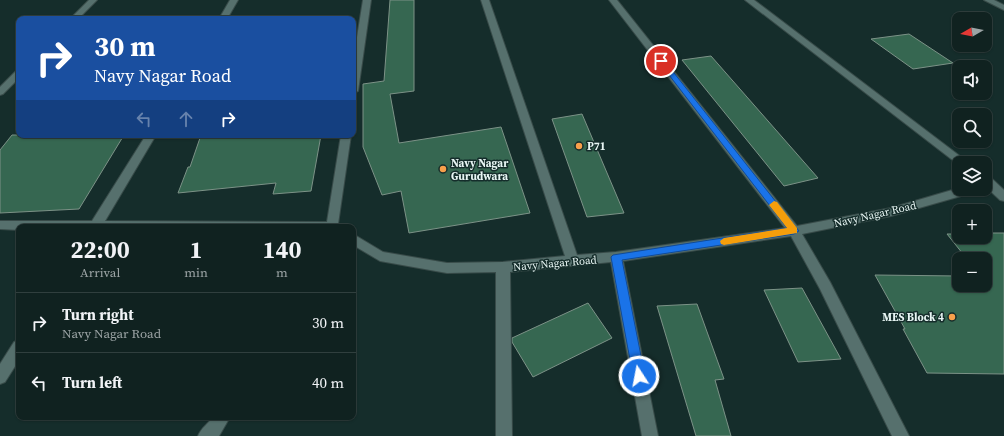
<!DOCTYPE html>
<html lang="en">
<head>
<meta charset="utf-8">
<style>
	body { margin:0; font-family:"Source Serif 4",serif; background:#192a29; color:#f1f3f6; height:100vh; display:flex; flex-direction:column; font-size:15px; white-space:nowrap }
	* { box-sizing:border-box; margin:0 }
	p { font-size:13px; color:#9ca4a5 }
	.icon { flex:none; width:22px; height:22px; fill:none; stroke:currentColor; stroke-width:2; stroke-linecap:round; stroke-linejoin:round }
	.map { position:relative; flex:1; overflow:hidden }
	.panel { position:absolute; left:16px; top:224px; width:340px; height:196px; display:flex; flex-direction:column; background:#102220; border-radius:8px; box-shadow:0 1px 3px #0004,0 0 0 1px #303f3e }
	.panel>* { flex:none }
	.guide { position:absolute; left:16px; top:16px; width:340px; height:122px; border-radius:8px; box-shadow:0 1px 3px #0004,0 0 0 1px #303f3e; background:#1a4fa0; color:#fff; overflow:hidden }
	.needle { width:26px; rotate:261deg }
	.buttons { position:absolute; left:952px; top:12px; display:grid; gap:8px }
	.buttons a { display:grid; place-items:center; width:40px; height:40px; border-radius:8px; background:#102220; box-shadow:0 1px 3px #0004,0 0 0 1px #303f3e; font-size:20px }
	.pin { position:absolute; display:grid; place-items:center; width:34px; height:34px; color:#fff; margin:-17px; border:2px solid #fff; border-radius:50%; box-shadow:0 1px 4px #0007 }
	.me { position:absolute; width:44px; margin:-22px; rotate:349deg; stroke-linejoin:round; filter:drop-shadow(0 0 3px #0008) }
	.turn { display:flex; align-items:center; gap:14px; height:84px; padding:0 12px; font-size:18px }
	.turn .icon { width:52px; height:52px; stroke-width:2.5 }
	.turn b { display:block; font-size:28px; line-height:34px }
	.lanes { display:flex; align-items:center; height:38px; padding:0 12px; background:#0003; justify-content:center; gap:20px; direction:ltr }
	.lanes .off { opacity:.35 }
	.eta { display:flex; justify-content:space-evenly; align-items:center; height:68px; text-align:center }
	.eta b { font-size:24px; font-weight:700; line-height:28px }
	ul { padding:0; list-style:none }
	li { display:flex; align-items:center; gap:12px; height:60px; padding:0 12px; border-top:1px solid #303f3e }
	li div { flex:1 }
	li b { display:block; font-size:15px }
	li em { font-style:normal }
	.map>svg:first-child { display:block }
	.building { fill:#366751; stroke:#7c9287 }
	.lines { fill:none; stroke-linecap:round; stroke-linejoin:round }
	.street-casing { stroke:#384b49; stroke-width:2 }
	.street { fill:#56706d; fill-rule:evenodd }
	.route { fill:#1a73e8; stroke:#114b97 }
	.slow { fill:#f59e0b }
	.poi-dot { fill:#f8a04b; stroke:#152d2b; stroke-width:1.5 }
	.labels { text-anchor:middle; stroke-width:3; stroke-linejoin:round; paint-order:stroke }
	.poi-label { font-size:11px; font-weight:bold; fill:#e8f6f4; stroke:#152d2b; text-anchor:start }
	.street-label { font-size:11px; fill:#e8f6f4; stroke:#152d2b }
</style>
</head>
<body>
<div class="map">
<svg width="1004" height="436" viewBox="0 0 1004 436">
	<rect width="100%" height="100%" fill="#152d2b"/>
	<g class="building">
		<polygon points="390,0 414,0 414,91 390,94 399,143 501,127 530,213 409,233 401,191 382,195 363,147 363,84 384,81"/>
		<polygon points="909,34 953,63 913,69 871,39"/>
		<polygon points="711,56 818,178 784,186 682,60"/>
		<polygon points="582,114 624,213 587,217 552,119"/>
		<polygon points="12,135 124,135 79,209 0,213 0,150"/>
		<polygon points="201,135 321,135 311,191 273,194 276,183 178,193 188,167 190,167"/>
		<polygon points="985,233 1004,233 1004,374 927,373 903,329 905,329 875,275 959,276 959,285 985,285 985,259 967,259 947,234 959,234 959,237 985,237"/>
		<polygon points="802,288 841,359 798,362 764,290"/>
		<polygon points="588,303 612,338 533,377 512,342 512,338"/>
		<polygon points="697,304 724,379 715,380 731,436 696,436 657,306"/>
	</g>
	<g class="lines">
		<defs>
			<g id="street">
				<polygon points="89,0 97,0 78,19 70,19"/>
				<polygon points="230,0 238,0 227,19 219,19"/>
				<polygon points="363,0 371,0 358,91 353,94 353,62"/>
				<polygon points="481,0 489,0 577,255 616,252 785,228 609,0 617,0 797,226 891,208 959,188 977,189 975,192 891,216 802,234 830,282 909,436 892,436 820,289 791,236 623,261 658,436 642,436 611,262 510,272 512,436 496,436 496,272 447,273 380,261 353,245 353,234 383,252 447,263 503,262 565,256"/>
				<polygon points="745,0 754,0 969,163 959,163 959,165"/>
				<polygon points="984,0 994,0 1004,5 1004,10"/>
				<polygon points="19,70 19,78 3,94 0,95 0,87 16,71"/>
				<polygon points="146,135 156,135 105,221 327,222 341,135 351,135 338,224 340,227 19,227 19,230 0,229 0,221 92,221"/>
				<polygon points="985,175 989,176 1004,190 1004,201 1000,200 985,186"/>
				<polygon points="19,340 19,360 5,382 0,384 0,364 14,342"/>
				<path d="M213,417H230L219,436H198C201,428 208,424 213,417Z"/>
			</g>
		</defs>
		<use href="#street" class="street-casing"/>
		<use href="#street" class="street"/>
	</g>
	<polygon class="route" points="659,59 663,59 799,231 794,234 622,260 645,376 643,380 639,382 635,380 633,376 611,257 613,255 787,228 659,62"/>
	<polygon class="slow" points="774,201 777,202 797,228 797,233 724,245 721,244 720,241 724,238 787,228 769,205"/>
	<g class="poi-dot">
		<circle cx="579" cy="146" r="4"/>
		<circle cx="443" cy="169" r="4"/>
		<circle cx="952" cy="317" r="4"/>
	</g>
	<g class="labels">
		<g class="poi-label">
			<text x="587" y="150">P71</text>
			<text x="451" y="167">Navy Nagar<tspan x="451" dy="13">Gurudwara</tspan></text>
			<text x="944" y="321" text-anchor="end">MES Block 4</text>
		</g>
		<g class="street-label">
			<text transform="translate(875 214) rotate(-13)" y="4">Navy Nagar Road</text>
			<text transform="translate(555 263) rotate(-5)" y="4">Navy Nagar Road</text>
		</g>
	</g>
</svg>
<div class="buttons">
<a><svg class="needle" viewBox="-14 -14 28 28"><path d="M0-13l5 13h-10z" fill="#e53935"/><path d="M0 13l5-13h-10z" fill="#9ca4a5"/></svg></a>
<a><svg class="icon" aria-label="sound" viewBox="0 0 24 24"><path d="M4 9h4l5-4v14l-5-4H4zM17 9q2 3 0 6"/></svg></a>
<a><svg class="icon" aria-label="search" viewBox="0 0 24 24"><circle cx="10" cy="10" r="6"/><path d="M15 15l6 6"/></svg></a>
<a><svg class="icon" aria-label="layers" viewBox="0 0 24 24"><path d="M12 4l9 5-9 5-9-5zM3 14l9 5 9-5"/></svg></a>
<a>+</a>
<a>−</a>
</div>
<div class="pin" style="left:661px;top:61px;background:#d93025"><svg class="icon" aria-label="arrive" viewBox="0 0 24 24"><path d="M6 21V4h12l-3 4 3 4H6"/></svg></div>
<svg class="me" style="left:639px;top:376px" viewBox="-20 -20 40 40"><circle r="17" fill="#1a73e8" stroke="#fff" stroke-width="3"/><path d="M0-11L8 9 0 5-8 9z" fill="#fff"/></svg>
<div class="guide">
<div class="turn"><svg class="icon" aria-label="right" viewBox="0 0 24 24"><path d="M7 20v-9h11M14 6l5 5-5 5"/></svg><div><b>30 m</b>Navy Nagar Road</div></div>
<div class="lanes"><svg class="icon off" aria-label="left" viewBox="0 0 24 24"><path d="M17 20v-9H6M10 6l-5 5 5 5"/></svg><svg class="icon off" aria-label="ahead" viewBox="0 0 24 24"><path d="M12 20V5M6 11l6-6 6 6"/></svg><svg class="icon" aria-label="right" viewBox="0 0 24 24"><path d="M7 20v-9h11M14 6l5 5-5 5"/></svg></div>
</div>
<section class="panel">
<div class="eta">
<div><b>22:00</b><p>Arrival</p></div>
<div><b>1</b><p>min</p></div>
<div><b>140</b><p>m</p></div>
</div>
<ul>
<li><svg class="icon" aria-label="right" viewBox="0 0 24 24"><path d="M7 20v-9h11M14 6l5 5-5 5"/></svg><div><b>Turn right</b><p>Navy Nagar Road</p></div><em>30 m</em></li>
<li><svg class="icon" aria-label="left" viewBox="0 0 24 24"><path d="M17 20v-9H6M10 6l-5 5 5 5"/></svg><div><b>Turn left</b></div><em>40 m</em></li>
</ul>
</section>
</div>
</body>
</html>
